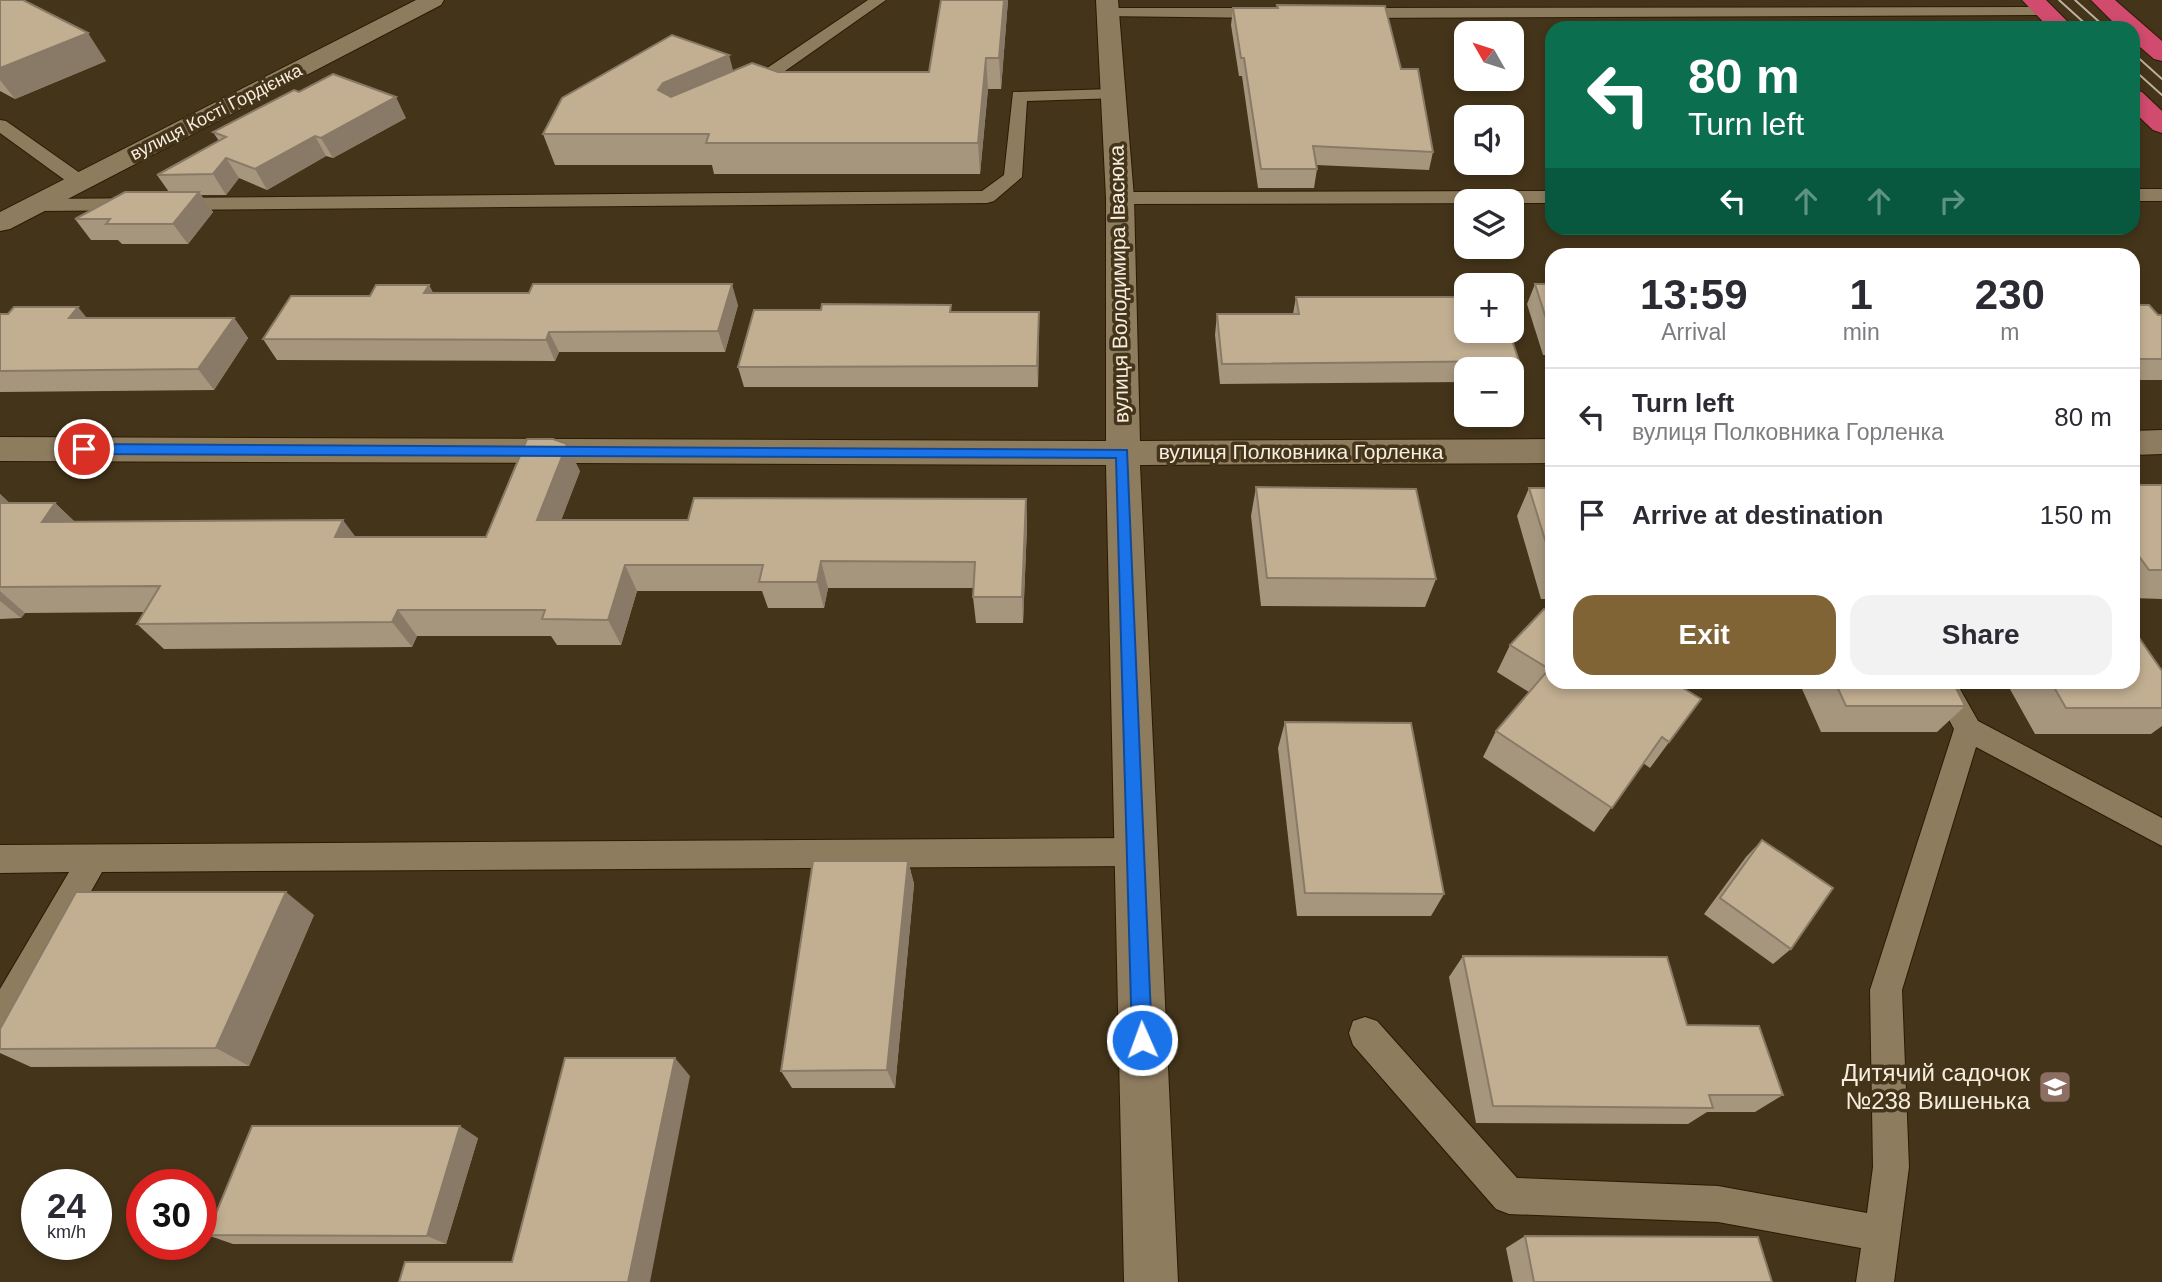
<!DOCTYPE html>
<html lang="en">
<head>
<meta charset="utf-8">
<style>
	body { margin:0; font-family:Arial,sans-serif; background:#f2f2f3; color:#2b2b33; height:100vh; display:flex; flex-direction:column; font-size:26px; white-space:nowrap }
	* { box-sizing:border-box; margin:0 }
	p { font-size:23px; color:#7c7c81 }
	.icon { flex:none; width:38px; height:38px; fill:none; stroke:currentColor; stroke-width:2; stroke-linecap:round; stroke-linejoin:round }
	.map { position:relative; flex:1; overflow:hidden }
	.sheet { position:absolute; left:1545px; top:248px; width:595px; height:441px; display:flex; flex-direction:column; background:#fff; border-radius:21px; box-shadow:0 4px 10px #0003 }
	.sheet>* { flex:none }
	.hud { position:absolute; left:1545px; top:21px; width:595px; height:214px; border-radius:21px; box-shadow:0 4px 10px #0003; background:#0b6e4f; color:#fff; overflow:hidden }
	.needle { width:46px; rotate:309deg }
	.controls { position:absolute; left:1454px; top:21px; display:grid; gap:14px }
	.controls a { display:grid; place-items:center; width:70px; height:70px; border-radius:14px; background:#fff; box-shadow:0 4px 10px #0003; font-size:35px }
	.speed { position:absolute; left:21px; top:1169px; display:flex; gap:14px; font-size:35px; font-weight:700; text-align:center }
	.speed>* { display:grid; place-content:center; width:91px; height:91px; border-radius:50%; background:#fff; box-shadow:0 4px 10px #0003; line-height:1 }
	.speed small { font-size:18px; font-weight:400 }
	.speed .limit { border:10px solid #d22; background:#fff; color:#111 }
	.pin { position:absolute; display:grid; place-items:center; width:60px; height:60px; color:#fff; margin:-30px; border:4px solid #fff; border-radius:50%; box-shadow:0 2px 7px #0007 }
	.me { position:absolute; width:77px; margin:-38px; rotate:358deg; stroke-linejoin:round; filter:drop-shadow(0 0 5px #0008) }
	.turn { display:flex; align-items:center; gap:24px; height:147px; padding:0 28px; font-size:32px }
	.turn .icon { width:91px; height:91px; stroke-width:2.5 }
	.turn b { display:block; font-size:49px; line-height:60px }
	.lanes { display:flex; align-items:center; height:66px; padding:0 28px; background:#0003; justify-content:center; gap:35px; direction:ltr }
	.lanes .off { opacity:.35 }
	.eta { display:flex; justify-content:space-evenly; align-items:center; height:119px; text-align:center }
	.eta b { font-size:42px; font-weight:600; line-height:49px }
	.primary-button { display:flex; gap:14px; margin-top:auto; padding:14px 28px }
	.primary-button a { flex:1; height:80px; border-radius:21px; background:#816436; color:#fff; font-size:28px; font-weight:600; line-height:80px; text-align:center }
	.primary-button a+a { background:#f2f2f3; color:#2b2b33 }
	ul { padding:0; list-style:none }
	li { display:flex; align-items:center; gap:21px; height:98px; padding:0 28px; border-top:2px solid #e1e1e2 }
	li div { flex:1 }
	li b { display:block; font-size:26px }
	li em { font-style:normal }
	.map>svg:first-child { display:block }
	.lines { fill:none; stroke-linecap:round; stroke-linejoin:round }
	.lane-casing { stroke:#2a1b02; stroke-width:2 }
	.street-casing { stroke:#2a1b02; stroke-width:2 }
	.highway-casing { stroke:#2a1b02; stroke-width:2 }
	.lane { fill:#8e7c5f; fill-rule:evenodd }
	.street { fill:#8e7c5f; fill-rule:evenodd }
	.highway { fill:#d04b6d; fill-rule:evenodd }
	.tram { stroke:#beb2a0; stroke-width:2 }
	.wall { fill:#a7967e }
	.shaded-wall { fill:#887a66 }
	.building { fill:#c2af92; stroke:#887a66; stroke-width:2 }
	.route { fill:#1a73e8; stroke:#114b97; stroke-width:2 }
	.labels { text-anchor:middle; stroke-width:7; stroke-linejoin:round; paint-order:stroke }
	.far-street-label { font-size:18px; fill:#f7edde; stroke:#44341a }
	.street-label { font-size:21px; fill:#f7edde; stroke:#44341a }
	.near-poi-label { font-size:24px; fill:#f7edde; stroke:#44341a; text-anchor:end }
</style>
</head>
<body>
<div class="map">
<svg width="2162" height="1282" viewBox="0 0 2162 1282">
	<rect width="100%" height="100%" fill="#44341a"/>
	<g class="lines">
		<defs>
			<g id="lane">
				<polygon points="868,0 886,0 751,95 739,95 737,91 739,87"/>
				<polygon points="2046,7 2052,9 2054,12 2052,15 1351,18 1343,13 1351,8"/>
				<polygon points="1107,8 1267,8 1275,13 1267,18 1101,16 1099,13"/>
				<polygon points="1113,89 1119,90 1121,94 1119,98 1027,101 1022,177 994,201 987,203 36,211 27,205 36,199 982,191 1004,175 1013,92"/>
				<polygon points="0,120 6,121 87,178 89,182 87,186 73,186 0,133"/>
				<rect x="2133" y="189" width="29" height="12"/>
				<polygon points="1552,191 1552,203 1120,204 1111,198 1120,192"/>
				<polygon points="1929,682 1956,682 1978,721 2162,818 2162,846 1976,747 1902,990 1909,1167 1894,1282 1856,1282 1861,1248 1718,1222 1509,1214 1496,1209 1353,1045 1349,1033 1353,1021 1365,1017 1377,1021 1517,1178 1718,1186 1867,1213 1873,1167 1870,990 1954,729"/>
				<polygon points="1135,838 1146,842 1150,852 1146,862 1135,866 102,872 12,1031 0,1036 0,989 69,872 0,873 0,845"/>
			</g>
			<g id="street">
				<polygon points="416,0 444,0 441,5 10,229 0,231 0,212"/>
				<polygon points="1096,0 1118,0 1134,198 1140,441 1552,439 1552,463 1140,465 1178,1282 1124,1282 1106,465 0,461 0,437 1106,441 1106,198"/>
				<polygon points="2162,430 2162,454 2133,455 2133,431"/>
			</g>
			<g id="highway">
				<polygon points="2022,0 2046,0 2074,28 2049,28"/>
				<polygon points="2091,0 2115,0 2162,41 2162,61 2154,59 2133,41 2133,28 2119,28"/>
				<polygon points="2133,90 2142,92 2162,111 2162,133 2153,130 2133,111"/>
			</g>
		</defs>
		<use href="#lane" class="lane-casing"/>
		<use href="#street" class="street-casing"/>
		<use href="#highway" class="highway-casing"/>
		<use href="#lane" class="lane"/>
		<use href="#street" class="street"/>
		<use href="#highway" class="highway"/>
		<g class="tram">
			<polyline points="2059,0 2090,28"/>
			<polyline points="2075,0 2106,28"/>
			<polyline points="2133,53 2162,79"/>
			<polyline points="2133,69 2162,95"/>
		</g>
	</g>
	<g class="wall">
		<polygon points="0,0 106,61 15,99 0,91"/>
		<polygon points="1008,0 1001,89 988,89 980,174 714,174 712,165 555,165 543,134 733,71 778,72 929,72"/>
		<polygon points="1277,5 1401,69 1433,152 1429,170 1316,165 1317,169 1314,188 1258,188 1242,76 1239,76 1231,25 1233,8 1277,8"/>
		<polygon points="299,92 406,118 333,158 326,156 267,190 239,178 226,195 201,195 213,212 188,244 122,244 118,240 91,240 75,219 169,192 157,175 219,141 213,132"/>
		<polygon points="1535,284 1552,284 1552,355 1543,355 1527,304"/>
		<polygon points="429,285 433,293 738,305 725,352 559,352 555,361 277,360 263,339 370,296"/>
		<polygon points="1296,297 1519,361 1512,381 1512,369 1466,369 1466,382 1220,384 1215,335 1217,314 1293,314"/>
		<polygon points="2133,305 2158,315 2162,315 2162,380 2133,380"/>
		<polygon points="1039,312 1039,333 1038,387 744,387 738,367"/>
		<polygon points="0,314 87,318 234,318 248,338 214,390 0,392"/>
		<polygon points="580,471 561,520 688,520 1026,499 1027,526 1023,623 976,623 973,597 973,588 828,588 824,608 768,608 762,591 637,591 621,645 557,645 551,636 417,636 412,647 164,649 137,624 144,612 25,613 21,618 0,619 0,494 9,503 55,503 75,522 356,537 486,537"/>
		<polygon points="2133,485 2162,485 2162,599 2133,598"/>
		<polygon points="1256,487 1436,579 1425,607 1261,606 1251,516"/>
		<polygon points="1529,488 1552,488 1552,599 1541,599 1517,516"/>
		<polygon points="1544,609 1552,682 1701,699 1650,768 1643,763 1594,832 1483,757 1496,731 1529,692 1497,672 1510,645"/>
		<polygon points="2162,671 2162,726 2151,734 2035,734 2006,682 2133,682"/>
		<polygon points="1799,682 1953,682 1965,706 1937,732 1821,732"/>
		<polygon points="1285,722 1444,894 1431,916 1297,916 1278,748"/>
		<polygon points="1762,840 1791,949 1773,964 1704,914 1746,857"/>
		<polygon points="908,861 914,884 895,1088 792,1088 781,1071"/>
		<polygon points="314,915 249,1066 31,1067 0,1053 0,1029"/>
		<polygon points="1463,956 1687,1025 1783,1095 1755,1112 1707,1112 1688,1124 1476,1123 1449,977"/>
		<polygon points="478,1138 446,1244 233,1244 207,1235"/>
		<polygon points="1525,1236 1772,1282 1513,1282 1506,1248"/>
	</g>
	<g class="shaded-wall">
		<polygon points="1004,0 1008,0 1001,89 999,58"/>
		<polygon points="88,33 106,61 15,99 0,80 0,68"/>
		<polygon points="729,55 737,85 672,114 658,90 663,83"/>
		<polygon points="986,58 988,89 980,174 978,143"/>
		<polygon points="396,97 406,118 333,158 321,138"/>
		<polygon points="315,136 326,156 267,190 255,169"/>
		<polygon points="226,158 239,178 226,195 213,174"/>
		<polygon points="199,192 213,212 188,244 173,224"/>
		<polygon points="732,284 738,305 725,352 718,331"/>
		<polygon points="429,285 439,305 424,293"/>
		<polygon points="78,307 95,328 69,318"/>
		<polygon points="1039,312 1039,333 1038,387 1037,366"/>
		<polygon points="234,318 248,338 214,390 198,369"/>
		<polygon points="549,332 559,352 555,361 546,340"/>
		<polygon points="567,444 580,471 551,547 537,520"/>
		<polygon points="0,494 23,515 0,518"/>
		<polygon points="1026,499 1027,526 1023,623 1022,597"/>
		<polygon points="55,503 82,529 42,522"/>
		<polygon points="343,520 363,547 335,537"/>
		<polygon points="821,561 828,588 824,608 817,582"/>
		<polygon points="625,565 637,591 621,645 608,620"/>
		<polygon points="0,591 25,613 21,618 0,601"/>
		<polygon points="398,610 417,636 412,647 392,622"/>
		<polygon points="908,861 914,884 895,1088 887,1070"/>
		<polygon points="286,892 314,915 249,1066 216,1048"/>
		<polygon points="675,1058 690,1076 650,1282 628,1282"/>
		<polygon points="460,1126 478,1138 446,1244 427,1236"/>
	</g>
	<g class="building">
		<polygon points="0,0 23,0 88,33 0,68"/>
		<polygon points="941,0 1004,0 999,58 986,58 978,143 706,143 709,134 543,134 562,98 672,35 729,55 663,83 658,90 671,97 752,63 778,72 929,72"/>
		<polygon points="1277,5 1385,6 1401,69 1418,69 1433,152 1313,146 1317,169 1261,169 1244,58 1241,58 1233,8 1278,8"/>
		<polygon points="333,74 396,97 321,138 315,136 255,169 226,158 213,174 157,175 226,137 213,132 294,90 299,92"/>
		<polygon points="125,192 199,192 173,224 106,224 110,219 75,219"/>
		<polygon points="533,284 732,284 718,331 549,332 546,340 263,339 291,296 370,296 376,285 429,285 424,293 529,293"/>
		<polygon points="1535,284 1552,284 1552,334 1551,334"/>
		<polygon points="1296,297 1466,297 1466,331 1509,331 1519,361 1222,364 1217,314 1299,314"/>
		<polygon points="822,304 951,305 950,312 1039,312 1037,366 738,367 754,310 821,310"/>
		<polygon points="2133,305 2149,305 2158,315 2162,315 2162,359 2133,359"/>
		<polygon points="14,307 78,307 69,318 234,318 198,369 0,371 0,314 8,314"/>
		<polygon points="527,439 553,439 567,444 537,520 688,520 694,498 1026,499 1022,597 973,597 975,562 821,561 817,582 759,582 763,565 625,565 608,620 542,619 545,610 398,610 392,622 137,624 160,586 0,587 0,503 55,503 42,522 343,520 335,537 486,537"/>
		<polygon points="2133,485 2162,485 2162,570 2149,570 2133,548"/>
		<polygon points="1256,487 1416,489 1436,579 1267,578"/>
		<polygon points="1529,488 1552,488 1552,562"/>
		<polygon points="1544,609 1552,614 1552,682 1673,682 1701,699 1669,742 1662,737 1612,808 1496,731 1549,669 1510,645"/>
		<polygon points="2133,629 2162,671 2162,708 2066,708 2051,682 2133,682"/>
		<polygon points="1835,682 1953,682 1965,706 1846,706"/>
		<polygon points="1285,722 1411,723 1444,894 1305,893"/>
		<polygon points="1762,840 1833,888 1791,949 1720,898"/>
		<polygon points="813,861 908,861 887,1070 781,1071"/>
		<polygon points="76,892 286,892 216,1048 0,1049 0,1029"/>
		<polygon points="1463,956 1667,957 1687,1025 1759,1026 1783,1095 1709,1095 1713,1108 1493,1106"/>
		<polygon points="565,1058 675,1058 628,1282 399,1282 405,1262 512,1262"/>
		<polygon points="252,1126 460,1126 427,1236 207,1235"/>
		<polygon points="1525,1236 1758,1237 1772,1282 1534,1282"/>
	</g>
	<polygon class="route" points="84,444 1127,450 1152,1040 1149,1047 1142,1050 1135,1047 1132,1040 1116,458 84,454 77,449"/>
	<defs>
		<symbol id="school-square" viewBox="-11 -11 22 22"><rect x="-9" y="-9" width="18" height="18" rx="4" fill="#8d6e63" stroke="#44341a"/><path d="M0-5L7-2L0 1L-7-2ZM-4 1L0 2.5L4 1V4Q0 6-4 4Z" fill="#fff"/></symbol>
	</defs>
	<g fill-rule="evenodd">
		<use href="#school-square" x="2036" y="1068" width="38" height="38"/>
	</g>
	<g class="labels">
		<g class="far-street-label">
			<text transform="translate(216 112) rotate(-27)" y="6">вулиця Кості Гордієнка</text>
		</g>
		<g class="street-label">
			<text transform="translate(1119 284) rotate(-91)" y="7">вулиця Володимира Івасюка</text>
			<text x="1301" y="459">вулиця Полковника Горленка</text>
		</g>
		<g class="near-poi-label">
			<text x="2030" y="1081">Дитячий садочок<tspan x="2030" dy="28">№238 Вишенька</tspan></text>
		</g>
	</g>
</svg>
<div class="controls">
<a><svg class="needle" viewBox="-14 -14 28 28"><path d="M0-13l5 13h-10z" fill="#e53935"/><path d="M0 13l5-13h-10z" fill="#7c7c81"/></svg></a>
<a><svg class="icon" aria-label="sound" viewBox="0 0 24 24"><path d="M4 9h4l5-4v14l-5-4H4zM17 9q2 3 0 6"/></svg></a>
<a><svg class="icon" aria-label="layers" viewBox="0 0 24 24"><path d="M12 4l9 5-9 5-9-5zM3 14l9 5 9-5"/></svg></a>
<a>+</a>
<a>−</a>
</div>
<div class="speed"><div>24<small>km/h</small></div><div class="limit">30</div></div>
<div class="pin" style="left:84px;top:449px;background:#d93025"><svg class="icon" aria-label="arrive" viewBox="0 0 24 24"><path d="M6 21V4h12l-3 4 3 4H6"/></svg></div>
<svg class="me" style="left:1142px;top:1040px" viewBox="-20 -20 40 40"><circle r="17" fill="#1a73e8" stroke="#fff" stroke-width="3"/><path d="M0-11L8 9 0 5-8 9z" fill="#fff"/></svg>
<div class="hud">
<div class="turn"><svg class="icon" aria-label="left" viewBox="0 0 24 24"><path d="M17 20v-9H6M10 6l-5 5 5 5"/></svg><div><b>80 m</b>Turn left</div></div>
<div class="lanes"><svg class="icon" aria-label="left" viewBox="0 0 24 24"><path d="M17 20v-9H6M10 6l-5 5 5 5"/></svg><svg class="icon off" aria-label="ahead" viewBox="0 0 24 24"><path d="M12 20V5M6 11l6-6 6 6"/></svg><svg class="icon off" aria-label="ahead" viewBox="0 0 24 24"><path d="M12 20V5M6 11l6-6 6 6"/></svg><svg class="icon off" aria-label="right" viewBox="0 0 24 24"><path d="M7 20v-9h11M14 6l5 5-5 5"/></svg></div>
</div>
<section class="sheet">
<div class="eta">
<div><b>13:59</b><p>Arrival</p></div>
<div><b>1</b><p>min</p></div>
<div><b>230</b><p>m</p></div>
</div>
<ul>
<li><svg class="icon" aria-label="left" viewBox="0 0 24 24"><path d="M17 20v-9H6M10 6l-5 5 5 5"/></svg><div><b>Turn left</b><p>вулиця Полковника Горленка</p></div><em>80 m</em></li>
<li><svg class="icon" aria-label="arrive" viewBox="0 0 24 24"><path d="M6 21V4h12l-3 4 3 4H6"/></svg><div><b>Arrive at destination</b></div><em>150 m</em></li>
</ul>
<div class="primary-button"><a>Exit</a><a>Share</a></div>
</section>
</div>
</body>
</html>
